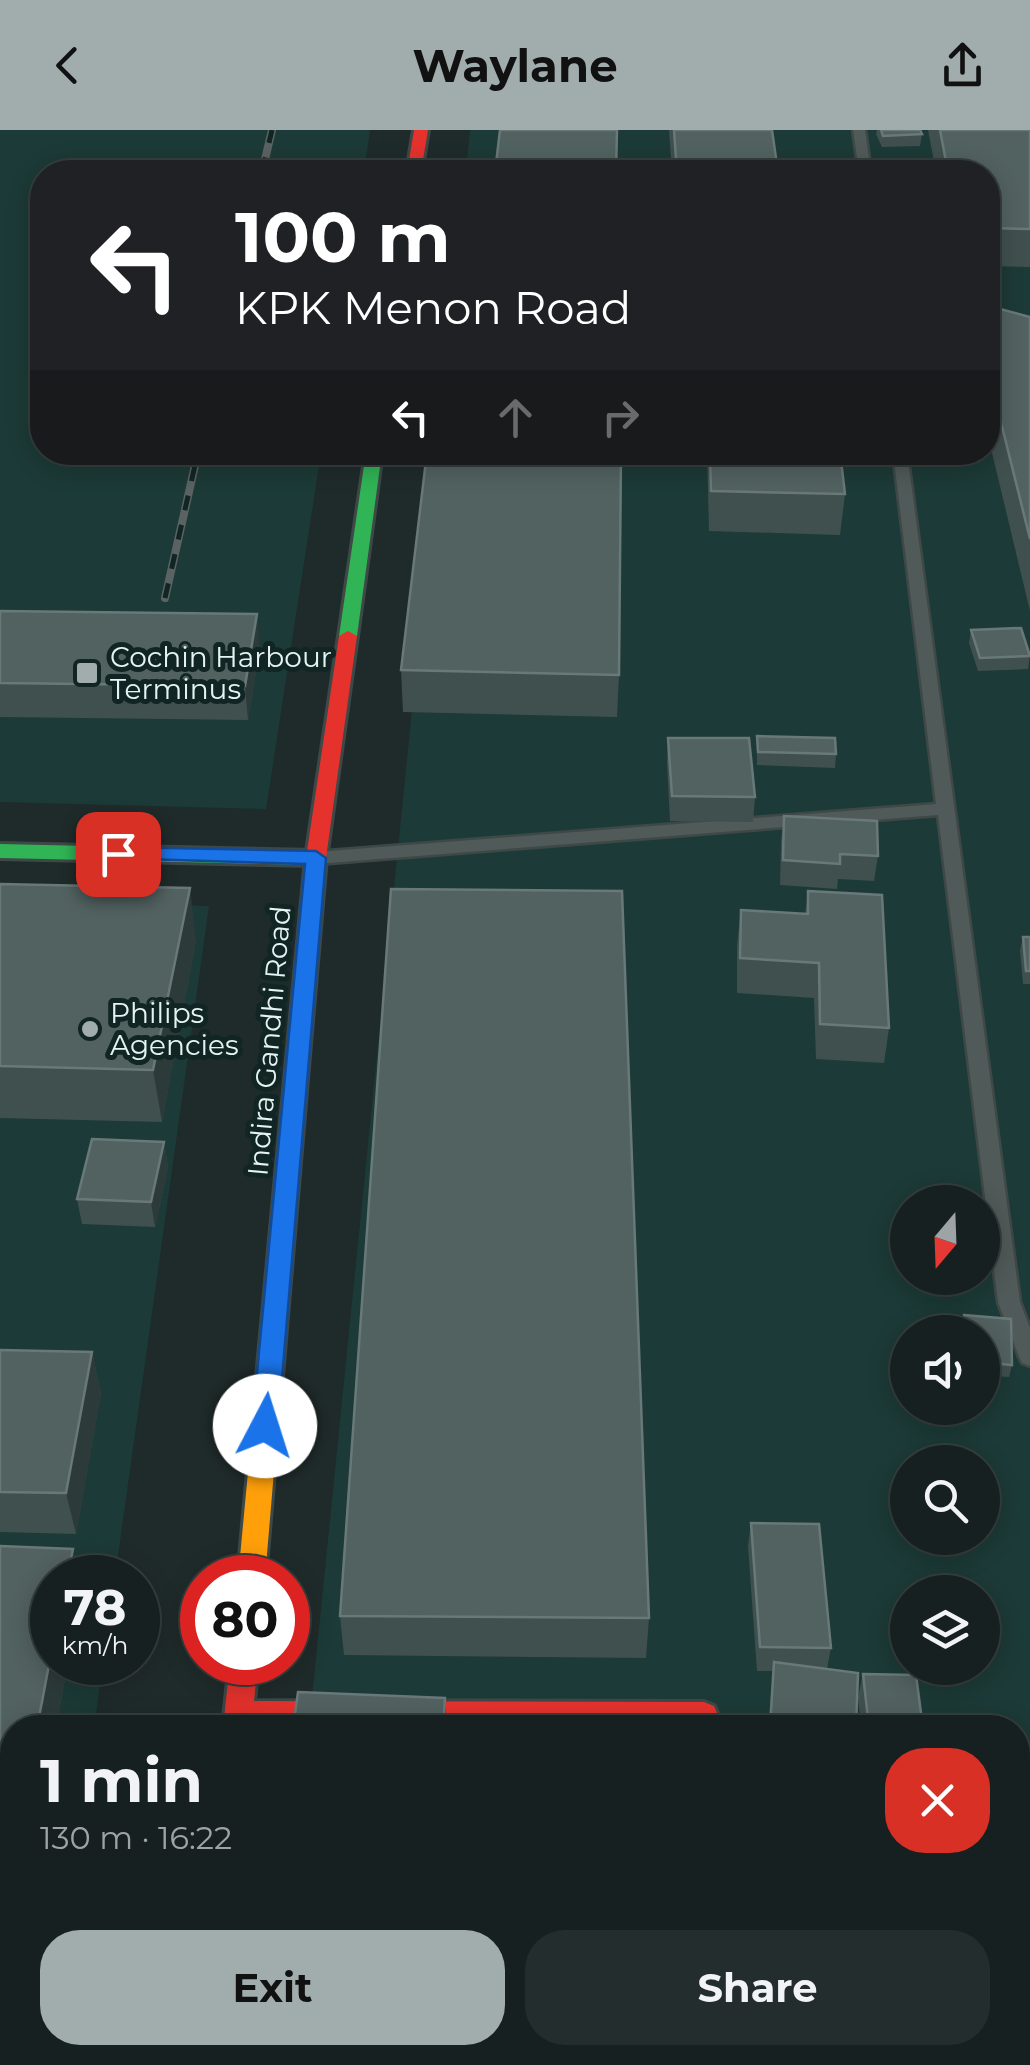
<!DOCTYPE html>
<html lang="en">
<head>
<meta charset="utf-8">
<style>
	body { margin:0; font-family:Montserrat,sans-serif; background:#242d2d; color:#f1f3f6; height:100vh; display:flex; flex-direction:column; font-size:38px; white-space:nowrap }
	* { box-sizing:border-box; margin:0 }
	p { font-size:32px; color:#9ea3a5 }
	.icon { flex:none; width:55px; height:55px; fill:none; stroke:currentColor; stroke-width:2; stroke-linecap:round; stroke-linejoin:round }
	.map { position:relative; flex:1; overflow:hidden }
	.panel { position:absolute; left:0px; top:1585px; width:1030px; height:350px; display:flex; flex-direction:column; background:#172020; border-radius:40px 40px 0 0; box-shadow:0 5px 25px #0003,0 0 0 2px #363e3e }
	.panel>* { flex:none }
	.top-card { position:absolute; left:30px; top:30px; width:970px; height:305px; border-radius:40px; box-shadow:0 5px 25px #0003,0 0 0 2px #363e3e; background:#202124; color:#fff; overflow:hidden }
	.needle { width:65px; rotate:199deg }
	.buttons { position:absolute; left:890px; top:1055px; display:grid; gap:20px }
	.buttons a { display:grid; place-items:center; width:110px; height:110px; border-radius:50%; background:#172020; box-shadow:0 5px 25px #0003,0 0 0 2px #363e3e; font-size:50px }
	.speed { position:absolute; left:30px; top:1425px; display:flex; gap:20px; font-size:50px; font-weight:700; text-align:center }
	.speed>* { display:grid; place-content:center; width:130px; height:130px; border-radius:50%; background:#172020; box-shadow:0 5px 25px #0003,0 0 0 2px #363e3e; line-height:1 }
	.speed small { font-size:25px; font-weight:400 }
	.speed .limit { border:15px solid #d22; background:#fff; color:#111 }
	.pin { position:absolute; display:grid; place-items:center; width:85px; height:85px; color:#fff; margin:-42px; border-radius:20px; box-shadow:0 5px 15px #0006 }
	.me { position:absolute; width:110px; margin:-55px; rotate:5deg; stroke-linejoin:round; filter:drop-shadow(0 0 8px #0008) }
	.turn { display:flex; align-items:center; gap:35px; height:210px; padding:0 40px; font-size:45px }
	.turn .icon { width:130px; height:130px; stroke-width:2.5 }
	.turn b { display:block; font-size:70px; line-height:85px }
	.lanes { display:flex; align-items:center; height:95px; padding:0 40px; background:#0003; justify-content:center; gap:50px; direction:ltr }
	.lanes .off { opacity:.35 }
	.round { display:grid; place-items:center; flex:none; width:105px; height:105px; border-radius:40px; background:#242d2d }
	.head { display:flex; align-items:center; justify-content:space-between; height:170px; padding:0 40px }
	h1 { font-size:60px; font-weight:700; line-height:75px }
	.button { display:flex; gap:20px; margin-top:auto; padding:20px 40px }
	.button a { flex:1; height:115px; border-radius:40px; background:#a0adac; color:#111; font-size:40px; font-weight:700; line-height:115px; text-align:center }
	.button a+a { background:#242d2d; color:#f1f3f6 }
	header { display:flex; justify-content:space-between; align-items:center; height:130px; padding:0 40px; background:#a0adac; color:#111; font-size:45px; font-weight:700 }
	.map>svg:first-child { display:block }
	.built { fill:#1c3a37; fill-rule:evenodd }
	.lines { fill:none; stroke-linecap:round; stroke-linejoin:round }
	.lane-casing { stroke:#3d4847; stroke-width:5 }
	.fast-casing { stroke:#3d4847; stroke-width:6 }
	.slow-casing { stroke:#3d4847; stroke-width:6 }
	.jam-casing { stroke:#3d4847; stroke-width:6 }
	.lane { fill:#505a59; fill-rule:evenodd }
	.fast { fill:#30b455; fill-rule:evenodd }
	.slow { fill:#ff9f0a; fill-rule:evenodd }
	.jam { fill:#e5322d; fill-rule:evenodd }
	.rail-casing { stroke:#5a6362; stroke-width:8 }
	.rail { stroke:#112624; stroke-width:5; stroke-dasharray:15; stroke-linecap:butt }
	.wall { fill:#40504f }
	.shaded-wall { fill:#2c3a39 }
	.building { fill:#526261; stroke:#697878; stroke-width:2.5 }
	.route { fill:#1a73e8; stroke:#114b97; stroke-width:2.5 }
	.poi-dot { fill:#a0adac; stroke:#112624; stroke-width:4 }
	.labels { text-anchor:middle; stroke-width:10; stroke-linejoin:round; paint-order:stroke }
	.poi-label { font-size:28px; fill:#e6f3f2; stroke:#112624; text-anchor:start }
	.street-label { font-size:28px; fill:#e6f3f2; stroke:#112624 }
</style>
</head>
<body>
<header><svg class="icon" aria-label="back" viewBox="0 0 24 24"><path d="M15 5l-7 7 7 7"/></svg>Waylane<svg class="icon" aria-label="share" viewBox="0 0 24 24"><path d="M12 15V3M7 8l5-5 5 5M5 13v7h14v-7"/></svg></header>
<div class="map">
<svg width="1030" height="1935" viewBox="0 0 1030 1935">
	<rect width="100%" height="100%" fill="#1f2b2a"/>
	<g class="built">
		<polygon points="0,0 370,0 364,42 42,42 42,322 321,323 266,679 0,672"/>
		<path d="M470,0H1030V1935H275L276,1922H1018V1598L309,1597L438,323L988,322V42H466ZM908,1072H982V1148H908ZM908,1202H982V1278H908ZM908,1332H982V1408H908ZM908,1462H982V1538H908Z"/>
		<polygon points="0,770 209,776 115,1447 52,1448 52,1532 103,1533 94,1597 12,1598 12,1922 49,1923 47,1935 0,1935"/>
	</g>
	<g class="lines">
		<defs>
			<g id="lane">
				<polygon points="853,0 865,0 871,42 859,42"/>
				<polygon points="893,322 907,322 1020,1172 1030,1198 1030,1236 1022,1233 1019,1227 998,1172 938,685 316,734 307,728 316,722 936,674"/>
			</g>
			<g id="fast">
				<polygon points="366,322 382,322 357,506 348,511 339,506"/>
				<polygon points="0,714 316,721 326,728 316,735 0,728"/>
			</g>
			<g id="slow">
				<polygon points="295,953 306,961 265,1448 238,1448 284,961"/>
				<polygon points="181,1922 213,1922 211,1935 179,1935"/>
			</g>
			<g id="jam">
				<polygon points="414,0 428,0 421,42 407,42"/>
				<polygon points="348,501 357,506 326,728 306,961 295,969 284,961 306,728 339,506"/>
				<polygon points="230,1532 258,1532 254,1571 704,1572 714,1576 718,1585 714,1594 705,1598 223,1598"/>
			</g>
		</defs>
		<use href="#lane" class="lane-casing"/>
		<use href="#fast" class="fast-casing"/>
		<use href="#slow" class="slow-casing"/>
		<use href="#jam" class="jam-casing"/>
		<use href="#lane" class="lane"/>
		<use href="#fast" class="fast"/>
		<use href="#slow" class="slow"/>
		<use href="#jam" class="jam"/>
		<defs>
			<g id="rail">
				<polyline points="262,42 272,0"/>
				<polyline points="165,468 198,322"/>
			</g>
		</defs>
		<use href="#rail" class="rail-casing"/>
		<use href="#rail" class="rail"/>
	</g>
	<g class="wall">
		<polygon points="669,0 772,0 778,42 672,42"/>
		<polygon points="877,0 920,0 922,4 920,16 882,17 876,4"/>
		<polygon points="928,0 1030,0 1030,137 988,136 988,42 936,42"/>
		<polygon points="988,184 1030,187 1030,481 988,306"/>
		<polygon points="707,322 840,322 845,364 840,405 709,401"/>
		<polygon points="0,481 260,518 248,590 0,587"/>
		<polygon points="971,500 1030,524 1028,539 978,541 969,513"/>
		<polygon points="401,540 619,545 617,587 403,582"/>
		<polygon points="757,606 836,624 835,638 757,635"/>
		<polygon points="668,608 755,667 753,692 670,691 667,633"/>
		<polygon points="784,686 878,726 874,751 838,749 837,759 780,755 781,711"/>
		<polygon points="0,754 196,810 162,992 0,988"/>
		<polygon points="808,761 889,898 884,933 816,929 814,868 737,863 737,815 741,780 805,784"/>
		<polygon points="1023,807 1030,807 1030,854 1023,854 1020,820"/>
		<polygon points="164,1012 168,1037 155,1097 82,1094 77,1069"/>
		<polygon points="964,1185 1011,1189 1012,1235 1009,1247 982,1245 982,1202 962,1202"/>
		<polygon points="0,1220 92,1222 101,1263 76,1404 0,1402"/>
		<polygon points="751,1393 831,1518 827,1539 856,1598 768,1598 773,1541 757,1541 748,1416"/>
		<polygon points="0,1416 73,1419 80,1448 52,1448 68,1532 56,1598 12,1598 12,1782 0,1782"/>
		<polygon points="340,1486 649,1488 646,1528 344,1525"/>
		<polygon points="863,1544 923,1598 861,1598 858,1567"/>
		<polygon points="253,1922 483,1922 482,1935 254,1935"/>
	</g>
	<g class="shaded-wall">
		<polygon points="257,484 260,518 248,590 245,556"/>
		<polygon points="190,758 196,810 162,992 153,940"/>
		<polygon points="164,1012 168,1037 155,1097 151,1072"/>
		<polygon points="92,1222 101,1263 76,1404 66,1363"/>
		<polygon points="73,1419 80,1448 67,1448"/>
		<polygon points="52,1519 52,1532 68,1532 56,1598 37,1598"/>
		<polygon points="445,1568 446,1598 443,1598"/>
		<polygon points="12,1716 12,1763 6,1746"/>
	</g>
	<g class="building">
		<polygon points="500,0 617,0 616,42 495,42"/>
		<polygon points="674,0 772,0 778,42 677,42"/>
		<polygon points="881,0 920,0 922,4 883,6"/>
		<polygon points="940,0 1030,0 1030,99 988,98 988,42 948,42"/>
		<polygon points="1000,179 1030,187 1030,409 988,240 988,184"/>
		<polygon points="427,322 621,322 619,545 401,540"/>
		<polygon points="710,322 840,322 845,364 711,361"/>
		<polygon points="0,481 257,484 245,556 0,553"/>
		<polygon points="1021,498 1030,526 980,528 971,500"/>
		<polygon points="757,606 835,608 836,624 758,622"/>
		<polygon points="668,608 749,608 755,667 672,666"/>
		<polygon points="784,686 877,691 878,726 840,724 840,734 783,730"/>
		<polygon points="0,754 190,758 153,940 0,936"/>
		<polygon points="391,759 622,761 649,1488 340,1486"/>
		<polygon points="808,761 882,765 889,898 820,894 819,833 740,828 741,780 808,784"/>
		<polygon points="1023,807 1030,807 1030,841 1026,841"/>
		<polygon points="92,1009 164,1012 151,1072 77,1069"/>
		<polygon points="964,1185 1011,1189 1012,1235 982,1232 982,1202 964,1202"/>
		<polygon points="0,1220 92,1222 66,1363 0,1362"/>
		<polygon points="751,1393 819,1394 831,1518 760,1517"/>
		<polygon points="0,1416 73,1419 67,1448 52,1448 52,1519 37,1598 12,1598 12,1716 6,1746 0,1746"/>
		<polygon points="774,1532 858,1543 856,1598 770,1598"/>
		<polygon points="863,1544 916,1545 923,1598 869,1598"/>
		<polygon points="298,1562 445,1568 443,1598 293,1598"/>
		<polygon points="1018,1867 1030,1868 1030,1935 573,1935 574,1922 1018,1922"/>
		<polygon points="253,1922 480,1922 480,1935 364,1935 364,1933 252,1927"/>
	</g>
	<polygon class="route" points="118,717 316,721 326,728 278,1296 274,1303 265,1307 256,1303 252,1296 305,734 111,728 108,724"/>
	<g class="poi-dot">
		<rect x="75" y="531" width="24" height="24" rx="5"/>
		<circle cx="90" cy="899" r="10"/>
	</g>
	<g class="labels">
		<g class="poi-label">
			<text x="110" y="537">Cochin Harbour<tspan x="110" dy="32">Terminus</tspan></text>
			<text x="110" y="893">Philips<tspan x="110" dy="32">Agencies</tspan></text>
		</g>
		<g class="street-label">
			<text transform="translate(269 911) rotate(-85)" y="10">Indira Gandhi Road</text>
		</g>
	</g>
</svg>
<div class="buttons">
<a><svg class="needle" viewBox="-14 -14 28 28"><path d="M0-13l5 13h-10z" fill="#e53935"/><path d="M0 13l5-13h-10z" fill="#9ea3a5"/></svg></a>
<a><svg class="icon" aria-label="sound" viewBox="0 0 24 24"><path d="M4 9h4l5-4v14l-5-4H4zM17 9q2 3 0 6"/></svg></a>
<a><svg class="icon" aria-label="search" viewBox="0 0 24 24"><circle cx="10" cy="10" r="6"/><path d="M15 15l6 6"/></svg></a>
<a><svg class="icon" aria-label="layers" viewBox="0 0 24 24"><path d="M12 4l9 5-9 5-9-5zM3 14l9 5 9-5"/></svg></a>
</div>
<div class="speed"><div>78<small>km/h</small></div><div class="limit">80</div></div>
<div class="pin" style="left:118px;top:724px;background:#d93025"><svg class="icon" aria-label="arrive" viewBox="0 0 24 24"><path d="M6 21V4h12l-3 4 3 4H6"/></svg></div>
<svg class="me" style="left:265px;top:1296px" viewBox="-20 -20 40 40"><circle r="19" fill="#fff"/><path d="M0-13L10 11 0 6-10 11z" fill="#1a73e8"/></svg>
<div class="top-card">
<div class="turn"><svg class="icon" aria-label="left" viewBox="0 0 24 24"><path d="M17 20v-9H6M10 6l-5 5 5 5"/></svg><div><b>100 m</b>KPK Menon Road</div></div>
<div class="lanes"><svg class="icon" aria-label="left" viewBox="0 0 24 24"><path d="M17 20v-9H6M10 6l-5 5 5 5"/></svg><svg class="icon off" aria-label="ahead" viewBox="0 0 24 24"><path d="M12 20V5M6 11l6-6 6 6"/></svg><svg class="icon off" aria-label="right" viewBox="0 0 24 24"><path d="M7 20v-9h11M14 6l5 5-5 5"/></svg></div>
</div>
<section class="panel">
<div class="head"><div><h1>1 min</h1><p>130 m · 16:22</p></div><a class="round" style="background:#d93025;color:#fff"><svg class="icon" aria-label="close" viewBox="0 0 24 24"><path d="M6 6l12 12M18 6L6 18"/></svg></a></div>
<div class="button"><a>Exit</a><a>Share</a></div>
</section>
</div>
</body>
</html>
